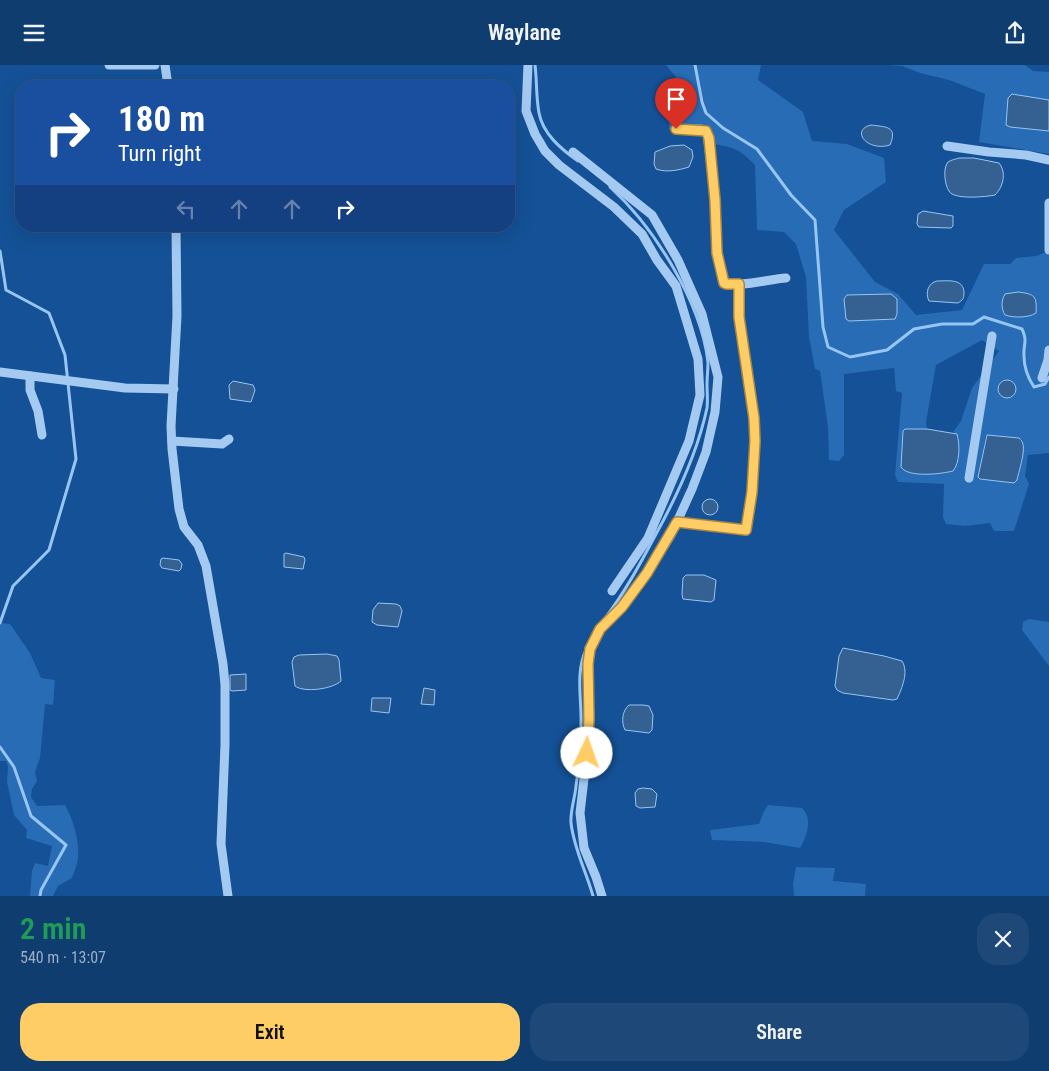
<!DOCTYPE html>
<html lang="en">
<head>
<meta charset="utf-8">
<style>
	body { margin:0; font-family:"Roboto Condensed",sans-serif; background:#1d4878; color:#f1f3f6; height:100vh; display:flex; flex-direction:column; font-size:19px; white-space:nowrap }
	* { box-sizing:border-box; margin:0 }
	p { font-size:16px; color:#9baec3 }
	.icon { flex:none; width:28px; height:28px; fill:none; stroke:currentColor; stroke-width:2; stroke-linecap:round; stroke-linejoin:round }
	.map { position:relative; height:831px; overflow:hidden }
	.side { display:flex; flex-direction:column; background:#0f3d70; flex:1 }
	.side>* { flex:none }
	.guide { position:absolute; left:15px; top:15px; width:500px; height:152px; border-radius:20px; box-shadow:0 5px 20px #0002,0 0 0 1px #2f5683; background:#1a4fa0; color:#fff; overflow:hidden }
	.pin { position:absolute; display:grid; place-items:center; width:42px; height:42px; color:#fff; margin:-51px -21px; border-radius:50% 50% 50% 0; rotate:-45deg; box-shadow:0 0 5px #0007 }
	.pin .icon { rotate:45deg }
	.me { position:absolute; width:55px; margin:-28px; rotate:3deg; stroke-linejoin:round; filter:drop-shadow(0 0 4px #0008) }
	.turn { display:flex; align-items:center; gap:18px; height:105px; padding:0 20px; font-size:22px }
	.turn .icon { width:65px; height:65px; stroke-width:2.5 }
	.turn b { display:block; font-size:35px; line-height:42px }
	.lanes { display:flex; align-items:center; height:48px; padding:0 20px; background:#0003; justify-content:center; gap:25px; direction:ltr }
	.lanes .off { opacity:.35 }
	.round { display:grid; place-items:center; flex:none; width:52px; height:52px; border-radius:20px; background:#1d4878 }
	.overview { display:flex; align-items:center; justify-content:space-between; height:85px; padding:0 20px }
	h1 { font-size:30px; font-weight:600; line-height:38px; color:#1e9e55 }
	.button { display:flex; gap:10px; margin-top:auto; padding:10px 20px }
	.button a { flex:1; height:58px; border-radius:20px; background:#ffcd66; color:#111; font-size:20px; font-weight:600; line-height:58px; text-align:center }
	.button a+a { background:#1d4878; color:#f1f3f6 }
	header { display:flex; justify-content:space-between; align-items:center; height:65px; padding:0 20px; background:#0f3d70; font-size:22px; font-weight:600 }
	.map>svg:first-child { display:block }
	.green { fill:#276cb5; fill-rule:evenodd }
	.water { fill:#346092; stroke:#97c6f5 }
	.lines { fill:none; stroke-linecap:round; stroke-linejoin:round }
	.stream { stroke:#97c6f5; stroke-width:3 }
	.minor { stroke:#a5caf2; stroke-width:9 }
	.route-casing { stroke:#a68542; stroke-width:12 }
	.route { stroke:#ffcd66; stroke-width:9 }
</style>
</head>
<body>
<header><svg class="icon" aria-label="menu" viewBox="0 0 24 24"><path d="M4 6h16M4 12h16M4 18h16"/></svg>Waylane<svg class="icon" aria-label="share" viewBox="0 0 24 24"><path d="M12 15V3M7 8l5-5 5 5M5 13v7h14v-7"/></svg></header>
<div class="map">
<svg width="1049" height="831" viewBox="0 0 1049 831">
	<rect width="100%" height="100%" fill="#145196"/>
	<g class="green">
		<path d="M666,0H761L758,15L803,47L812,76L847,79L884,93L886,117L844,145L834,165L875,217L898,229L916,250L962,245L984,199H1010L1016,193L1036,191L1046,187L1049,190V388L1028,390L1025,411L1029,419L1014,466H994L990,458L965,461L946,459L943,452L944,419L898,417L895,410L902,328L896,326L894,303L844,309V390L839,396L829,395L828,362L820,306L815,304L809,272L806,212L796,179L784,167L757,165L755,100C740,84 733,82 712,79L705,69L669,65V46L676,30V12ZM982,275L999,286L972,323L961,356L953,367L957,369L959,373L957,398L953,406C938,409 924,409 910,408L905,364H927L926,357L936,300ZM986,370L1019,373L1023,375V388L1014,418L980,414L978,412Z"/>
		<polygon points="889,0 1025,0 1033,6 1049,7 1049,89 979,77 985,29 949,15 920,8 902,1"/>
		<polygon points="1029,554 1049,557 1049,601 1022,565 1023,557"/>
		<path d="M0,558L10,559L30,588L41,613L55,615L53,640L45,639L40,693L35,707L37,716L32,724L31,732L37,741L65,740C73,754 80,777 78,794C77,800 74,807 72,813L58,821L53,831H30L32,806L35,798L48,801L52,781L26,773L27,765L14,750L7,717L8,701L6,696H0Z"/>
		<path d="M768,740L802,743C813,754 807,771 800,783L764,777L712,775L710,765L759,759L763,748Z"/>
		<polygon points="796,802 835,803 833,816 866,819 865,831 794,831 793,819"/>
	</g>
	<g class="water">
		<polygon points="1012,29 1049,35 1049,66 1010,62 1006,60 1008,33"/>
		<path d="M871,60C886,62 898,61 890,80C867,87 850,65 871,60Z"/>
		<path d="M684,80L692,85L693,92L689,102C679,105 667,108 656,104L654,99L655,87L670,81Z"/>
		<path d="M959,93H974L999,98C1007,108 1003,122 995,130C985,132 961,134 952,129C945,126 942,103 948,97C951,95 956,94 959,93Z"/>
		<polygon points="923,146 953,151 953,161 951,163 919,162 917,159 918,149"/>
		<path d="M937,216C947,216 964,213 964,228C964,233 963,235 958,238L929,236C925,228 928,218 937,216Z"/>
		<path d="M1018,227C1035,229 1037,231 1036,248C1028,253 1014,253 1005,250C1001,243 1001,236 1005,229Z"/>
		<polygon points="891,229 897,234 897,249 895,254 849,256 846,254 844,234 847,230"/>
		<circle cx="1007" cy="324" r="9"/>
		<polygon points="233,316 253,320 255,325 251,337 230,334 229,320"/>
		<path d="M905,364H927L957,369C960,379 960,398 953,406C941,409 908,413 901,402L903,366Z"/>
		<path d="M987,370L1019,373C1029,379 1019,404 1017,415L1014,418L980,414L978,412Z"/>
		<circle cx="710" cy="442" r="8"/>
		<polygon points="286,488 304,492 305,495 303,504 284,502 284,489"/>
		<polygon points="163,493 179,495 182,499 181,504 179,506 162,503 160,500 161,494"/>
		<polygon points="686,510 704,510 716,515 714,535 711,537 683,534 682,529 683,513"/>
		<polygon points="378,538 396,539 400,541 402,546 398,562 377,560 372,557 373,545"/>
		<path d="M843,583L884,591L902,596C909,607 902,623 897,634L893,635L843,628L837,625L835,621L839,591Z"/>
		<path d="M299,590L327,589L337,591L339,595L341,616C333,624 304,628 295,621L292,597L294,592Z"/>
		<polygon points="246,609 246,625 232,626 230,625 230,610"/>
		<polygon points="424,623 435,625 434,640 421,639"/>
		<polygon points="372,633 391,633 389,648 371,646"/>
		<path d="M629,640H643L649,641L653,650L652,665L649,668L625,665C621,657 622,646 629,640Z"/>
		<polygon points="643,723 652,724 657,729 655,742 640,743 636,741 635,728 638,724"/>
	</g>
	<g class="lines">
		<g class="stream">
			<path d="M535,0C537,16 536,32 539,48C543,69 561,84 578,96"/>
			<path d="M695,0L702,37L706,48L723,63L757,84L791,130L815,155L823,262L828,282L850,292L887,285L914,264L942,259H973L984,252L1022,264C1028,276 1023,280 1024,291C1024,302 1028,313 1034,322L1045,319L1049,312"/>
			<polyline points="0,186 6,225 49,248 65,290 76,394 49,485 13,521 0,558"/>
			<path d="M603,556C624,529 640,499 656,469C677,431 698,385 707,343C708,335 707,327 707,320C707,312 708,305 708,297C701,237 654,162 610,122"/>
			<path d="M586,585C575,608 582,635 581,660C581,680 579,700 576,721C575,733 570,746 571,758C574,784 586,806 593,831"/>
			<polyline points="0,682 14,702 31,751 66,780 41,825 40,831"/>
		</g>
		<g class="minor">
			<polyline points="109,0 155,0"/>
			<polyline points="165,0 168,21"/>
			<polyline points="528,0 526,46 535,69 545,86 559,100 614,142 642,169 657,195 676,221 698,294 700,330 689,376 648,473 612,526"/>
			<path d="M676,64H701L707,68L715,135L717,188L723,218C736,223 770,214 786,213"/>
			<polyline points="947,81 989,87 1026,90 1049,95"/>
			<polyline points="573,87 652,150 678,195 702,249 718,312 715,347 706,387 692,424 671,470 647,508 622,542 600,564 589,584 588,599 589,654 587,688 580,748 584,783 596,812 602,831"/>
			<polyline points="1049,138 1049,185"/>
			<polyline points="176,161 177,251 171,361 172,384 179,444 184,462 198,480 206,501 223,599 225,620 225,680 221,779 228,831"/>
			<polyline points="0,307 125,323 174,324"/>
			<polyline points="30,311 30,325 38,346 42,370"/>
			<polyline points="1042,313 1048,295 1049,285"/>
			<polyline points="172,376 222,379 229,374"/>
			<polyline points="969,413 992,271"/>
			<polyline points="677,457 746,465 752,427 755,376 754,353 739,252 739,219"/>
		</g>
	</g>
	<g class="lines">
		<defs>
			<polyline id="route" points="587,688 589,654 588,599 590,584 600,564 622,542 647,508 677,457 746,465 752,427 755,376 754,353 739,252 739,219 726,219 724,218 717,188 715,135 709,73 706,66 676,64"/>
		</defs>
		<use href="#route" class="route-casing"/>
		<use href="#route" class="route"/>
	</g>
</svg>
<div class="pin" style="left:676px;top:64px;background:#d93025"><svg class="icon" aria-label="arrive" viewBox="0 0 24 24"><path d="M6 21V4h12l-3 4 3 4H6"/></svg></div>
<svg class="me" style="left:587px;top:688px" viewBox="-20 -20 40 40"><circle r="19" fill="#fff"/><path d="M0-13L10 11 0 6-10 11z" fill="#ffcd66"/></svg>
<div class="guide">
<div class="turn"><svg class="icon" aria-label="right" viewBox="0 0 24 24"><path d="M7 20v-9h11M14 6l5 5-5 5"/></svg><div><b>180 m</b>Turn right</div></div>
<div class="lanes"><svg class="icon off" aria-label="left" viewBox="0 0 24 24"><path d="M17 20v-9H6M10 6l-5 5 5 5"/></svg><svg class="icon off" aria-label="ahead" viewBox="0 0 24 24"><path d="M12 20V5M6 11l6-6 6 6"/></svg><svg class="icon off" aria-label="ahead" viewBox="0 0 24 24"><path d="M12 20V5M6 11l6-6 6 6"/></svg><svg class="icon" aria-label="right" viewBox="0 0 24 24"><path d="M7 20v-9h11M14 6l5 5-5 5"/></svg></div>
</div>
</div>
<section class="side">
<div class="overview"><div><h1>2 min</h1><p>540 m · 13:07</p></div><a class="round"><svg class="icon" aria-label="close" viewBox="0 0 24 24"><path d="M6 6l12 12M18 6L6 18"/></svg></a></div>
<div class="button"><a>Exit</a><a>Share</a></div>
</section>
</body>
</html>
